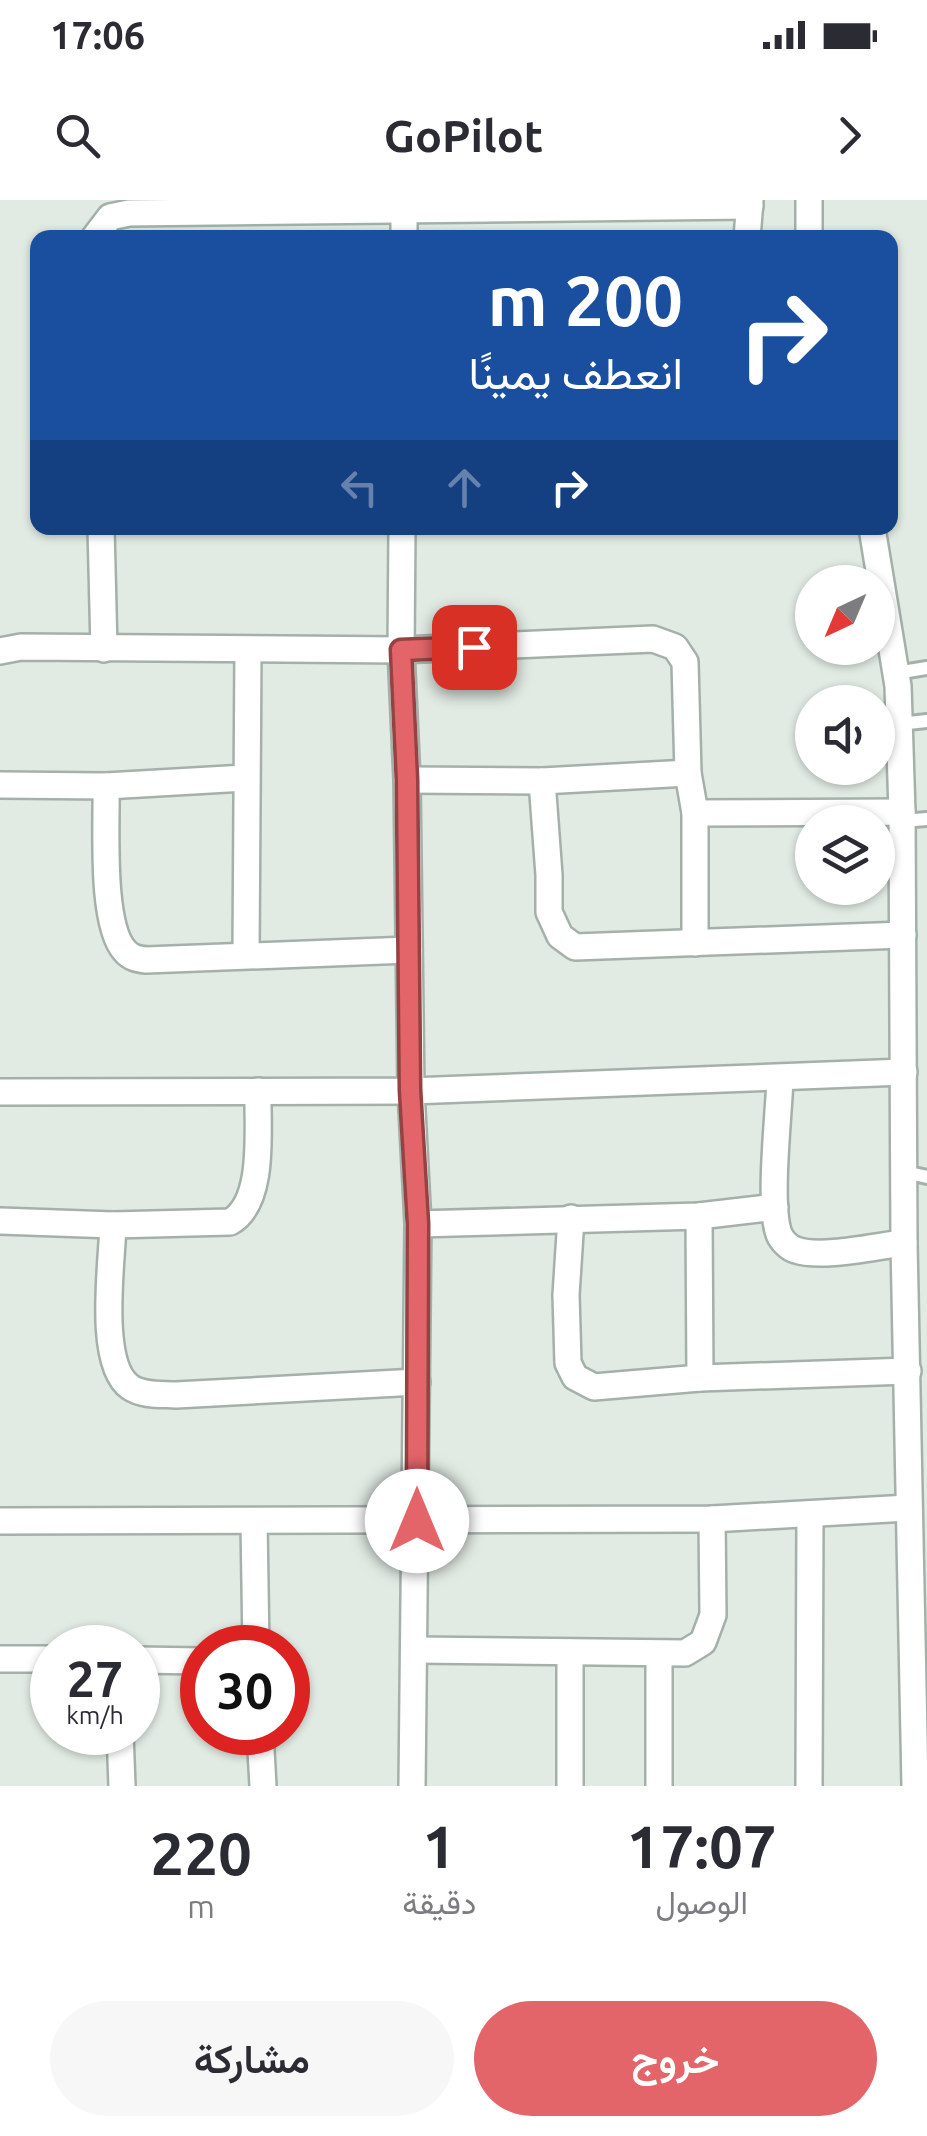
<!DOCTYPE html>
<html lang="ar">
<head>
<meta charset="utf-8">
<style>
	body { margin:0; font-family:Ubuntu,Vazirmatn,sans-serif; background:#f7f7f7; color:#2b2b33; direction:rtl; height:100vh; display:flex; flex-direction:column; font-size:38px; white-space:nowrap }
	* { box-sizing:border-box; margin:0 }
	p { font-size:32px; color:#7c7c81 }
	.icon { flex:none; width:55px; height:55px; fill:none; stroke:currentColor; stroke-width:2; stroke-linecap:round; stroke-linejoin:round }
	.map { position:relative; height:1586px; overflow:hidden; direction:ltr }
	.details { display:flex; flex-direction:column; background:#fff; flex:1 }
	.details>* { flex:none }
	.guide { position:absolute; left:30px; top:30px; width:868px; height:305px; border-radius:20px; box-shadow:0 2px 8px #0004; direction:rtl; background:#1a4fa0; color:#fff; overflow:hidden }
	.needle { width:65px; rotate:224deg }
	.controls { position:absolute; left:795px; top:365px; display:grid; gap:20px }
	.controls a { display:grid; place-items:center; width:100px; height:100px; border-radius:50%; background:#fff; box-shadow:0 2px 8px #0004; font-size:50px }
	.speed { position:absolute; left:30px; top:1425px; display:flex; gap:20px; font-size:50px; font-weight:700; text-align:center }
	.speed>* { display:grid; place-content:center; width:130px; height:130px; border-radius:50%; background:#fff; box-shadow:0 2px 8px #0004; line-height:1 }
	.speed small { font-size:25px; font-weight:400 }
	.speed .limit { border:15px solid #d22; background:#fff; color:#111 }
	.pin { position:absolute; display:grid; place-items:center; width:85px; height:85px; color:#fff; margin:-42px; border-radius:20px; box-shadow:0 5px 15px #0006 }
	.me { position:absolute; width:110px; margin:-55px; rotate:0deg; stroke-linejoin:round; filter:drop-shadow(0 0 8px #0008) }
	.turn { display:flex; align-items:center; gap:35px; height:210px; padding:0 50px; font-size:45px }
	.turn .icon { width:130px; height:130px; stroke-width:2.5 }
	.turn b { display:block; font-size:70px; line-height:85px }
	.lanes { display:flex; align-items:center; height:95px; padding:0 50px; background:#0003; justify-content:center; gap:50px; direction:ltr }
	.lanes .off { opacity:.35 }
	.eta { display:flex; justify-content:space-evenly; align-items:center; height:170px; text-align:center }
	.eta b { font-size:60px; font-weight:600; line-height:70px }
	.cta { display:flex; gap:20px; margin-top:auto; padding:20px 50px }
	.cta a { flex:1; height:115px; border-radius:60px; background:#e36569; color:#fff; font-size:40px; font-weight:600; line-height:115px; text-align:center }
	.cta a+a { background:#f7f7f7; color:#2b2b33 }
	.status { display:flex; justify-content:space-between; align-items:center; height:70px; padding:0 50px; background:#fff; direction:ltr }
	.status svg { height:28px; fill:currentColor }
	header { display:flex; justify-content:space-between; align-items:center; height:130px; padding:0 50px; background:#fff; font-size:45px; font-weight:600 }
	.map>svg:first-child { display:block }
	.lines { fill:none; stroke-linecap:round; stroke-linejoin:round }
	.lane-casing { stroke:#a4b1a9; stroke-width:18 }
	.street-casing { stroke:#a4b1a9; stroke-width:30 }
	.lane { stroke:#fff; stroke-width:12 }
	.street { stroke:#fff; stroke-width:25 }
	.route-casing { stroke:#944244; stroke-width:25 }
	.route { stroke:#e36569; stroke-width:18 }
</style>
</head>
<body>
<div class="status"><b>17:06</b><svg viewBox="0 0 49 12"><path d="M0 12V9h3v3zM5 12V6h3v6zM10 12V3h3v9zM15 12V0h3v12zM26 1h20v11H26zM47 4h2v5h-2z"/></svg></div>
<header><svg class="icon" aria-label="forward" viewBox="0 0 24 24"><path d="M9 5l7 7-7 7"/></svg>GoPilot<svg class="icon" aria-label="search" viewBox="0 0 24 24"><circle cx="10" cy="10" r="6"/><path d="M15 15l6 6"/></svg></header>
<div class="map">
<svg width="927" height="1586" viewBox="0 0 927 1586">
	<rect width="100%" height="100%" fill="#e1eae3"/>
	<g class="lines">
		<defs>
			<g id="lane">
				<polyline points="896,473 927,468"/>
				<polyline points="899,524 927,521"/>
				<polyline points="902,621 927,619"/>
				<polyline points="904,972 927,977"/>
			</g>
			<g id="street">
				<polyline points="404,0 404,38"/>
				<polyline points="809,0 809,38"/>
				<polyline points="94,38 110,17 129,13 750,6"/>
				<polyline points="747,38 750,0"/>
				<polyline points="101,328 104,449"/>
				<polyline points="402,328 401,450 407,580 411,891 418,1024 412,1586"/>
				<polyline points="872,328 898,486 902,612"/>
				<polyline points="0,451 21,447 401,450 653,439 675,447 685,462 688,573 695,613 695,743"/>
				<polyline points="407,580 542,581 688,573"/>
				<polyline points="542,581 549,675 549,712 560,736 575,747 903,735"/>
				<polyline points="0,585 106,586 245,578"/>
				<path d="M106,586C107,624 100,724 125,751C131,758 138,759 146,760L409,750"/>
				<polyline points="695,613 902,612 904,1043 915,1586"/>
				<polyline points="246,754 248,450"/>
				<path d="M780,878C779,913 768,1005 779,1034C782,1041 789,1048 796,1050C821,1059 876,1046 904,1043"/>
				<polyline points="0,892 411,891 904,872"/>
				<polyline points="699,1016 700,1178"/>
				<polyline points="571,1018 566,1095 568,1163 575,1177 594,1187 700,1178 908,1171"/>
				<path d="M0,1021L113,1025L230,1022C266,1002 257,927 258,891"/>
				<polyline points="418,1024 699,1016 775,1007"/>
				<path d="M113,1025C112,1062 97,1164 130,1187C143,1196 162,1194 176,1195L417,1182"/>
				<polyline points="0,1321 712,1319 908,1308"/>
				<polyline points="254,1322 256,1448"/>
				<polyline points="415,1450 685,1453 703,1442 713,1415 712,1319"/>
				<polyline points="659,1454 659,1586"/>
				<polyline points="0,1459 52,1459"/>
				<polyline points="138,1460 202,1461"/>
				<polyline points="120,1532 122,1586"/>
				<polyline points="260,1532 263,1586"/>
				<polyline points="570,1586 570,1452"/>
				<polyline points="809,1586 810,1314"/>
			</g>
		</defs>
		<use href="#lane" class="lane-casing"/>
		<use href="#street" class="street-casing"/>
		<use href="#lane" class="lane"/>
		<use href="#street" class="street"/>
	</g>
	<g class="lines">
		<defs>
			<polyline id="route" points="417,1321 418,1024 410,890 407,580 401,450 474,447"/>
		</defs>
		<use href="#route" class="route-casing"/>
		<use href="#route" class="route"/>
	</g>
</svg>
<div class="controls">
<a><svg class="needle" viewBox="-14 -14 28 28"><path d="M0-13l5 13h-10z" fill="#e53935"/><path d="M0 13l5-13h-10z" fill="#7c7c81"/></svg></a>
<a><svg class="icon" aria-label="sound" viewBox="0 0 24 24"><path d="M4 9h4l5-4v14l-5-4H4zM17 9q2 3 0 6"/></svg></a>
<a><svg class="icon" aria-label="layers" viewBox="0 0 24 24"><path d="M12 4l9 5-9 5-9-5zM3 14l9 5 9-5"/></svg></a>
</div>
<div class="speed"><div>27<small>km/h</small></div><div class="limit">30</div></div>
<div class="pin" style="left:474px;top:447px;background:#d93025"><svg class="icon" aria-label="arrive" viewBox="0 0 24 24"><path d="M6 21V4h12l-3 4 3 4H6"/></svg></div>
<svg class="me" style="left:417px;top:1321px" viewBox="-20 -20 40 40"><circle r="19" fill="#fff"/><path d="M0-13L10 11 0 6-10 11z" fill="#e36569"/></svg>
<div class="guide">
<div class="turn"><svg class="icon" aria-label="right" viewBox="0 0 24 24"><path d="M7 20v-9h11M14 6l5 5-5 5"/></svg><div><b>200 m</b>انعطف يمينًا</div></div>
<div class="lanes"><svg class="icon off" aria-label="left" viewBox="0 0 24 24"><path d="M17 20v-9H6M10 6l-5 5 5 5"/></svg><svg class="icon off" aria-label="ahead" viewBox="0 0 24 24"><path d="M12 20V5M6 11l6-6 6 6"/></svg><svg class="icon" aria-label="right" viewBox="0 0 24 24"><path d="M7 20v-9h11M14 6l5 5-5 5"/></svg></div>
</div>
</div>
<section class="details">
<div class="eta">
<div><b>17:07</b><p>الوصول</p></div>
<div><b>1</b><p>دقيقة</p></div>
<div><b>220</b><p>m</p></div>
</div>
<div class="cta"><a>خروج</a><a>مشاركة</a></div>
</section>
</body>
</html>
